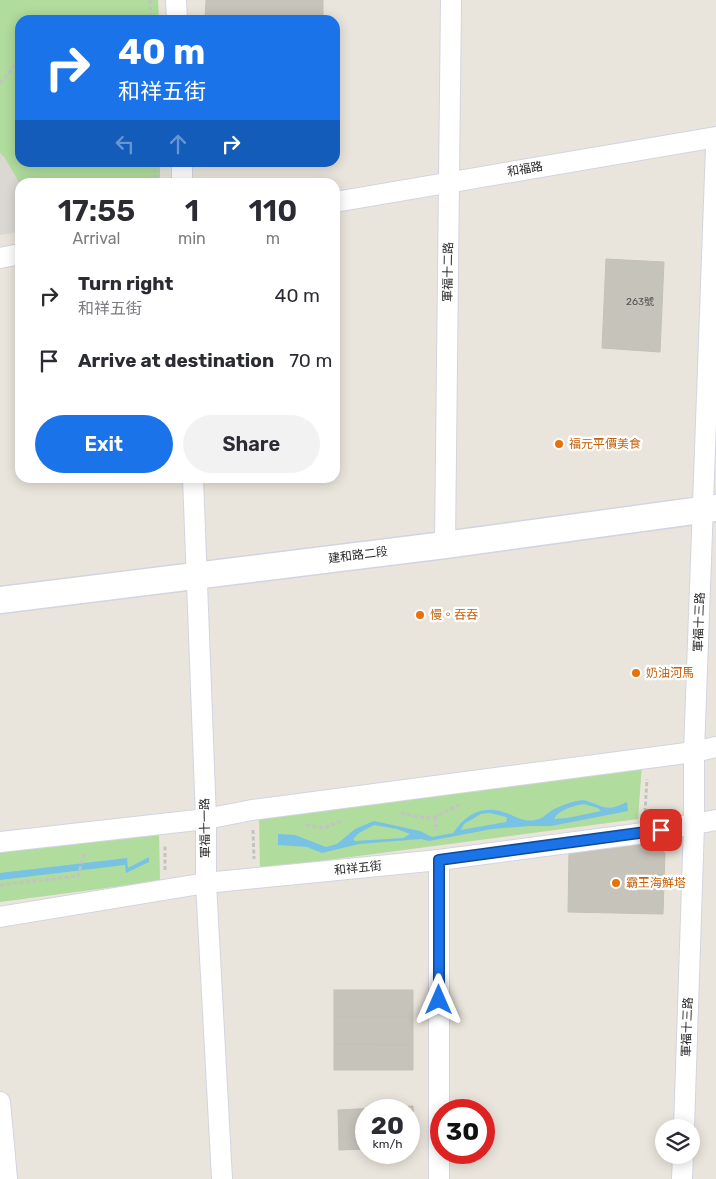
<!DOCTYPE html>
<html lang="en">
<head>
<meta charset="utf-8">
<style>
	body { margin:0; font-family:Rubik,"Noto Sans TC",sans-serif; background:#f2f2f3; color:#2b2b33; height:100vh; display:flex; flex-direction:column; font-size:19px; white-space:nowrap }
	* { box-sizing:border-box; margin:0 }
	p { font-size:16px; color:#7c7c81 }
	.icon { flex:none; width:28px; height:28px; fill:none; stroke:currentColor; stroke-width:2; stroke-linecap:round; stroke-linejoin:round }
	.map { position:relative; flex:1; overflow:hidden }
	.drawer { position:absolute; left:15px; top:178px; width:325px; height:305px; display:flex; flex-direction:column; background:#fff; border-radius:15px; box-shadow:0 2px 12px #0003 }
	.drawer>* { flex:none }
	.hud { position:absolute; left:15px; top:15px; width:325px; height:152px; border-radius:15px; box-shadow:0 2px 12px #0003; background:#1a73e8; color:#fff; overflow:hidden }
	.buttons { position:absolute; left:655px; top:1119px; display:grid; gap:10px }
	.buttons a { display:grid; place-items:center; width:45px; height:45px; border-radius:50%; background:#fff; box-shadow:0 2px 12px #0003; font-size:25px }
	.speed { position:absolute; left:355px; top:1099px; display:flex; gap:10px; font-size:25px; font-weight:700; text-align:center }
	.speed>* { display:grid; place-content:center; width:65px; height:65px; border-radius:50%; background:#fff; box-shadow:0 2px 12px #0003; line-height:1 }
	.speed small { font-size:12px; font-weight:400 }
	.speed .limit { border:8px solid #d22; background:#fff; color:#111 }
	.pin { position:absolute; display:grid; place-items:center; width:42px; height:42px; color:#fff; margin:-21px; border-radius:10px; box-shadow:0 2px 8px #0006 }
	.me { position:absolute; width:55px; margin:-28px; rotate:0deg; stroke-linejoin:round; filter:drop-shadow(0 0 4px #0008) }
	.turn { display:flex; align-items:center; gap:18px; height:105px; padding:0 20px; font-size:22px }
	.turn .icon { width:65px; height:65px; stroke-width:2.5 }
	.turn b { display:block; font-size:35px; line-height:42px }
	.lanes { display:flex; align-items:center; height:48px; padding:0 20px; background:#0003; justify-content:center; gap:25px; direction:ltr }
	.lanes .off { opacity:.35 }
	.eta { display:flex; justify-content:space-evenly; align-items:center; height:85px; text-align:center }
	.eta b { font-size:30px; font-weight:600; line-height:35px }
	.cta { display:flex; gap:10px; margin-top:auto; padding:10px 20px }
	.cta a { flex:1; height:58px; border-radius:30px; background:#1a73e8; color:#fff; font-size:20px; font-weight:600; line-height:58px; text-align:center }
	.cta a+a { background:#f2f2f3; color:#2b2b33 }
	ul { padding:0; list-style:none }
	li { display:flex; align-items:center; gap:15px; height:65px; padding:0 20px }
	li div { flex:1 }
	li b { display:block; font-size:19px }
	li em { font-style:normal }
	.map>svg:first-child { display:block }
	.green { fill:#b0dc9d }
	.plaza { fill:#dbd8d3 }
	.water { fill:#78c3e4; fill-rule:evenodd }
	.building { fill:#c6c3bb; stroke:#c5c1b6 }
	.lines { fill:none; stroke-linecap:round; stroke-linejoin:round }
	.minor-casing { stroke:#d2d4e1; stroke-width:22 }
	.tertiary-casing { stroke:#d2d4e1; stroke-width:29 }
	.path { stroke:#c3c3c3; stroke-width:3; stroke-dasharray:4 2.5; stroke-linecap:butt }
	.minor { stroke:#fff; stroke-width:20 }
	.tertiary { stroke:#fff; stroke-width:26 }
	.route-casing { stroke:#114b97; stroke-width:12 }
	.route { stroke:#1a73e8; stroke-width:9 }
	.food-dot { fill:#e8710a; stroke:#fff; stroke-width:2 }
	.labels { text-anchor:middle; stroke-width:4.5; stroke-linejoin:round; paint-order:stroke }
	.number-label { font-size:10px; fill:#50504e }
	.street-label { font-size:12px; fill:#292929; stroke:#fff }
	.food-label { font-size:12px; fill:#c56008; stroke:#fff; text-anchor:start }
</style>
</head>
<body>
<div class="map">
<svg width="716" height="1179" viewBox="0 0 716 1179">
	<rect width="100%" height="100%" fill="#eae5dc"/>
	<g class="green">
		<polygon points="0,0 158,0 159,20 20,20 20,162 160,163 160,182 20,182 20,228 0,231"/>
		<polygon points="642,765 638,819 260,869 259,816"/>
		<polygon points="159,829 160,881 0,902 0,850"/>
	</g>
	<polygon class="plaza" points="0,153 5,158 20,184 20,232 0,235"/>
	<g class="water">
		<path d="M584,800C605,806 604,813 627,802L628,811L551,826H530L492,829L429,841L421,839L359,844L322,853L307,847L278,845V834L295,835L326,847L337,844L355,829L374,821L420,831L432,837L453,833C468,812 484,804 509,814C518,818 525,822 535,820C542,819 545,815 551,811C561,805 573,801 584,800ZM584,804L598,808L601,811L567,818L554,819C559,809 574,806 584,804ZM490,813L506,817L507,819L506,822L461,830L464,824L481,814ZM374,825L397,829L410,834L403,838L355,841L353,839L359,833Z"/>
		<polygon points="149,857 149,862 126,873 125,865 0,880 0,873 127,858 128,868"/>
	</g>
	<g class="building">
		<polygon points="206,0 323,0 323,20 205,20"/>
		<polygon points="606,259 664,262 660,352 602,348"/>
		<polygon points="651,842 665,853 663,914 568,912 569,850"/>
		<rect x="334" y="990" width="79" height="27"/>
		<polygon points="334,1017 413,1017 413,1045 334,1044"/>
		<polygon points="334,1044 413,1045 413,1070 334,1070"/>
		<polygon points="413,1106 415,1147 409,1148 409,1110 366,1110 366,1149 339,1150 338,1110"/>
	</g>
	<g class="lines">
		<defs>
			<g id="minor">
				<polyline points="176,0 177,20"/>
				<polyline points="182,162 182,182"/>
				<polyline points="335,202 716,137"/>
				<polyline points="0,258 20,254"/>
				<polyline points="193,478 206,819 206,883 222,1179"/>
				<polyline points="445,545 451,0"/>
				<polyline points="0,842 206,819 252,810 694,752 716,747"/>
				<polyline points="439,860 439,1179"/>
				<polyline points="0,917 206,883 439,860 644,833 716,820"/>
				<polyline points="0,1102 7,1179"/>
				<polyline points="684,1128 694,825 694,752 716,147"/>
				<polyline points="682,1179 683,1155"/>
			</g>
			<polyline id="tertiary" points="0,600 445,545 716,508"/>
		</defs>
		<use href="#minor" class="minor-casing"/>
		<use href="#tertiary" class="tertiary-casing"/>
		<g class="path">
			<polyline points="150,0 151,20"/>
			<polyline points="0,83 20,60"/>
			<polyline points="155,162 155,182"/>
			<polyline points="645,812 647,779"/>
			<polyline points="401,813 425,818 435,817 461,804"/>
			<polyline points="435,817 436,831"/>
			<polyline points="306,825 324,828 341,821"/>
			<polyline points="253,830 254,859"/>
			<polyline points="165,870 165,844"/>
			<polyline points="0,885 78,876 84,853"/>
		</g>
		<use href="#minor" class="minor"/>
		<use href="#tertiary" class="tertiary"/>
	</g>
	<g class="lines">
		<defs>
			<polyline id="route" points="439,1000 439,860 661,830"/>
		</defs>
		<use href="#route" class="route-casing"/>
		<use href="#route" class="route"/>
	</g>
	<g class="food-dot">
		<circle cx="559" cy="444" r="5"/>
		<circle cx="420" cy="615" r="5"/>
		<circle cx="636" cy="673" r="5"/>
		<circle cx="616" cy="883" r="5"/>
	</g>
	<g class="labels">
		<g class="number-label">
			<text x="640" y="305">263號</text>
		</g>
		<g class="street-label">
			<text transform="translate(525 169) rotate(-10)" y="4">和福路</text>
			<text transform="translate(448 272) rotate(-89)" y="4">軍福十二路</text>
			<text transform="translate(358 555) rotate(-7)" y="4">建和路二段</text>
			<text transform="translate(699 622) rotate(-88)" y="4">軍福十三路</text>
			<text transform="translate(205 828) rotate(-91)" y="4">軍福十一路</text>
			<text transform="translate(358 868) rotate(-6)" y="4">和祥五街</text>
			<text transform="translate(687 1027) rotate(-88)" y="4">軍福十三路</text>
		</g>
		<g class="food-label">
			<text x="569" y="448">福元平價美食</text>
			<text x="430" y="619">慢。吞吞</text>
			<text x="646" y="677">奶油河馬</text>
			<text x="626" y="887">霸王海鮮塔</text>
		</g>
	</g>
</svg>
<div class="buttons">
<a><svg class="icon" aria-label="layers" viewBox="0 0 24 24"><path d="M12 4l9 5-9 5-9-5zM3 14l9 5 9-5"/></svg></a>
</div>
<div class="speed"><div>20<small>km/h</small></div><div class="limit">30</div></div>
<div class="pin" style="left:661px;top:830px;background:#d93025"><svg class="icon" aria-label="arrive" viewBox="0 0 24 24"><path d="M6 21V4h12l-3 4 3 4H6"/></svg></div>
<svg class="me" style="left:439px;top:1000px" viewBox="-20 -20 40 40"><path d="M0-17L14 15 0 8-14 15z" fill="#1a73e8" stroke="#fff" stroke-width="4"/></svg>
<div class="hud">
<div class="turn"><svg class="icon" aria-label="right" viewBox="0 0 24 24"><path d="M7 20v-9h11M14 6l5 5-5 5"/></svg><div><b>40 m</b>和祥五街</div></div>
<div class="lanes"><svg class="icon off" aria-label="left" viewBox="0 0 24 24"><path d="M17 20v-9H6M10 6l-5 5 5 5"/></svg><svg class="icon off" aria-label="ahead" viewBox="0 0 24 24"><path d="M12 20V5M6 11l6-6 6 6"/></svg><svg class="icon" aria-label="right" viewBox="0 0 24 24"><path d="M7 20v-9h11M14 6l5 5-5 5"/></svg></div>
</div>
<section class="drawer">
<div class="eta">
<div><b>17:55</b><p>Arrival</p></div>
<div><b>1</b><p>min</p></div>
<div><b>110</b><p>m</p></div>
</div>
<ul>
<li><svg class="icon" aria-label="right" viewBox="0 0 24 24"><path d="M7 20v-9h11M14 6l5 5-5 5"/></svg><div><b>Turn right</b><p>和祥五街</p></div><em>40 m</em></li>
<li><svg class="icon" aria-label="arrive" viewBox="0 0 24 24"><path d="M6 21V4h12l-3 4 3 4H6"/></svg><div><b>Arrive at destination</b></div><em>70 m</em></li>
</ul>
<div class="cta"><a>Exit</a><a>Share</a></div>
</section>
</div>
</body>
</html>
